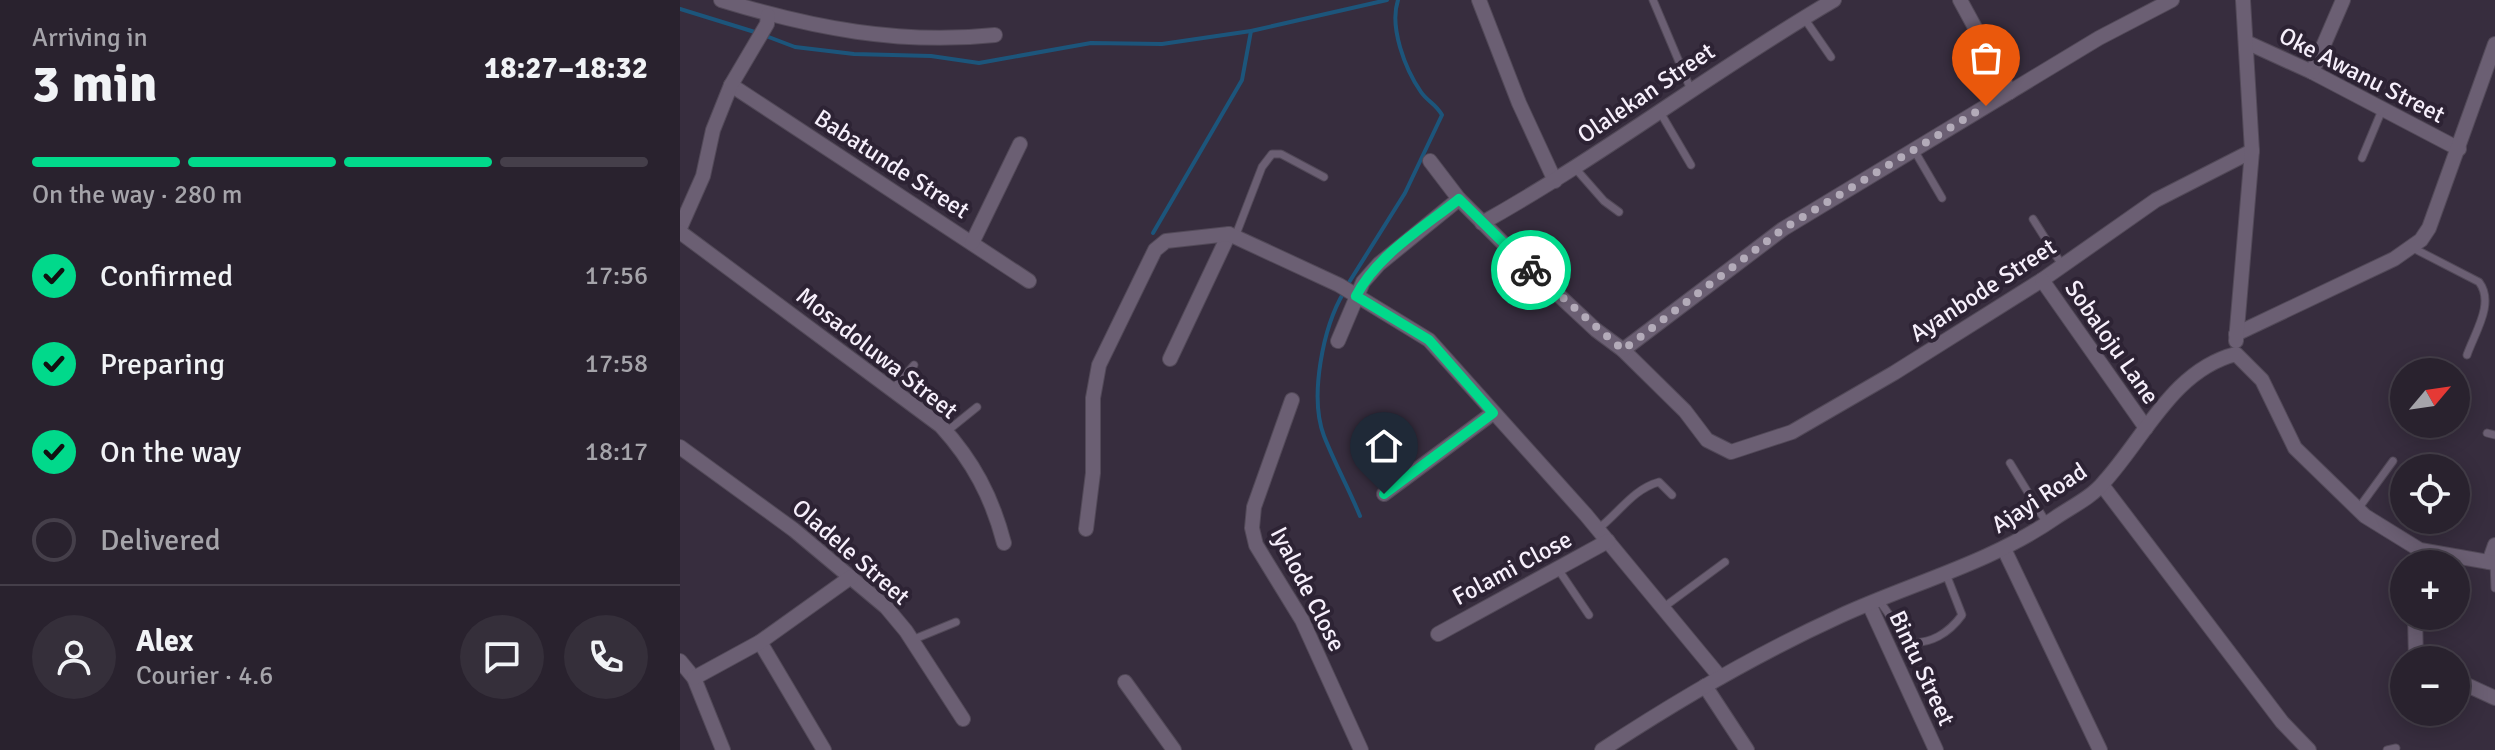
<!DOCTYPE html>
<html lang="en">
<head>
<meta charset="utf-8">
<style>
  :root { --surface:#29222e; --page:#352f3a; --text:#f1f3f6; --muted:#a5a4aa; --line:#453f4a; --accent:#01d98b }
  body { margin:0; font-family:Signika,sans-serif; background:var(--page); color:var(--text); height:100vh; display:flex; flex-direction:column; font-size:30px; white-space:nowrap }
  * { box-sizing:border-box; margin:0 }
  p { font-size:26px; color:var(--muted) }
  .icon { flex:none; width:44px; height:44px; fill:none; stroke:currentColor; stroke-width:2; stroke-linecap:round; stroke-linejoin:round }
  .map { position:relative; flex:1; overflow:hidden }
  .sheet { display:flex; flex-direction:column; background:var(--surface); width:680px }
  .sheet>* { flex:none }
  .needle { width:52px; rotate:61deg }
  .fabs { position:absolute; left:1710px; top:358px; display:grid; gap:16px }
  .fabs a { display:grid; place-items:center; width:80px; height:80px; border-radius:50%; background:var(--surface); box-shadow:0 4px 20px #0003,0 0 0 2px var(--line); font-size:40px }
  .pin { position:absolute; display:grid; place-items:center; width:68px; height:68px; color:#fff; margin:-82px -34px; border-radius:50% 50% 50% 0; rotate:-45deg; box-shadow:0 0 8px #0007 }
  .pin .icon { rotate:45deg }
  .courier { position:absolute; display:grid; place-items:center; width:80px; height:80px; margin:-40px; border:6px solid #01d98b; border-radius:50%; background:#fff; color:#222; box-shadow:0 2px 10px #0007 }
  .summary em { font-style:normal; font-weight:800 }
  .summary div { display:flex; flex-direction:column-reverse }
  .summary { display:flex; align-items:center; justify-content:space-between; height:136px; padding:0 32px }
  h1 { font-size:52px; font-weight:800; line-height:60px }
  .bar { display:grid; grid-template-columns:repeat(4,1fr); gap:12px 8px; align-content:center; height:96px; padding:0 32px }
  .bar i { height:10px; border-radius:6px; background:var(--line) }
  .bar .active { background:var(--accent) }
  .bar p { grid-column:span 4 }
  .line { display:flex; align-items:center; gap:20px; padding:0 32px; border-top:2px solid var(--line) }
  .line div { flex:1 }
  .round { display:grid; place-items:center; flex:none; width:84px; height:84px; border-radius:42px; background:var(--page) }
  ol { padding:0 32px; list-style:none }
  li { display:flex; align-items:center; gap:24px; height:88px }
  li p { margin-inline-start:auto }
  li .icon { padding:8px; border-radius:50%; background:var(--accent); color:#111; stroke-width:4 }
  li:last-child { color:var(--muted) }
  li i { width:44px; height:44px; border:4px solid var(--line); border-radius:50% }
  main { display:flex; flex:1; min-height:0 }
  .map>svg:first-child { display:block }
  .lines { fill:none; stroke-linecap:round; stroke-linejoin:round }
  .stream { stroke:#1c557b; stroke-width:4 }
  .lane-casing { stroke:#524958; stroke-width:9 }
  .street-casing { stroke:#524958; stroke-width:16 }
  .lane { stroke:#6b5f73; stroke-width:7 }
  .street { stroke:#6b5f73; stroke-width:14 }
  .done { stroke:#b3abb9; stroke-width:8; stroke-dasharray:0 14.4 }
  .route { stroke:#01d98b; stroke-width:10 }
  .labels { text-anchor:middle; stroke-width:8; stroke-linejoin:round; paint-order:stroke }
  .street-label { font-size:24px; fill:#f6effb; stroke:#2d2334 }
</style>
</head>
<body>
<main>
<section class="sheet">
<div class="summary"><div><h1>3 min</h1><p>Arriving in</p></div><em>18:27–18:32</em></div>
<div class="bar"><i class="active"></i><i class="active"></i><i class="active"></i><i></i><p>On the way · 280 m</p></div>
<ol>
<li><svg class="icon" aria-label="check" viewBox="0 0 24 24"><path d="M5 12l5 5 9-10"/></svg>Confirmed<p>17:56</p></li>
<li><svg class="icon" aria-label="check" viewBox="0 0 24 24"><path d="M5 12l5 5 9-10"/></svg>Preparing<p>17:58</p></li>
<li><svg class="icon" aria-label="check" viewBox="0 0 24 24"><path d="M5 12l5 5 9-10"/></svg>On the way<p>18:17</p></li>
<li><i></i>Delivered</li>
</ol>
<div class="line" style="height:144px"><a class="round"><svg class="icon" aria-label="person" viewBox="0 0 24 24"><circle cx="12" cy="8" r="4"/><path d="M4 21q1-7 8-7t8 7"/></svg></a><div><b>Alex</b><p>Courier · 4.6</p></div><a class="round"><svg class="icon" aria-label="chat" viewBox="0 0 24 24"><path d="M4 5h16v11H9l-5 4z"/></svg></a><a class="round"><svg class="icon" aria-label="phone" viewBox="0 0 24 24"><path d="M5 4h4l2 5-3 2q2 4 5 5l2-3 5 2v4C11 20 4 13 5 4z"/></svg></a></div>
</section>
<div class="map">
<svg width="1815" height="750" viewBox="0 0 1815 750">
  <rect width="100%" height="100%" fill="#372d3e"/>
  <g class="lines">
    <!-- stream -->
    <g class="stream">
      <path d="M0,9L78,33"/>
      <path d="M86,36L115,47L174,54L251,56L299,63L411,43L482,44L571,31L707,0"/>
      <path d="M473,233L562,80L571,31"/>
      <path d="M668,284L725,193L762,115C756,104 747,101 741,92C725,69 709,27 718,0"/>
      <path d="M664,292C643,327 629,397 644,436C655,464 669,489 680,516"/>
    </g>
    <defs>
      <g id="lane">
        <path d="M973,0L1011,90"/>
        <path d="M1124,18L1151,57"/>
        <path d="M980,112L1011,165"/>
        <path d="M1234,150L1262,198"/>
        <path d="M1682,158L1702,110"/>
        <path d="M895,168L924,201L939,212"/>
        <path d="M1353,219L1382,265"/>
        <path d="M555,237L582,167L592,154H601L644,177"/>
        <path d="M1731,247L1799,282C1815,303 1795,332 1787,355"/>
        <path d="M213,389L234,365"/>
        <path d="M266,432L297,407"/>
        <path d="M1807,433L1815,435"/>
        <path d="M1330,463L1366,522"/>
        <path d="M1678,509L1713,461"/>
        <path d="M918,529C938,514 953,489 979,482L992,495"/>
        <path d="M1814,563L1815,588"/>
        <path d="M878,569L909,615"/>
        <path d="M1199,600L1228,642C1250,645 1269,633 1282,615L1266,574"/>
        <path d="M984,607L1045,562"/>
        <path d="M232,640L276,622"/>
        <path d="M1707,750L1716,748"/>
      </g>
      <g id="street">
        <path d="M41,0C132,28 220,45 315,35"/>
        <path d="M799,0L839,103L875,181"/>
        <path d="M1280,0L1330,92"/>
        <path d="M1566,42L1632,72L1779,149"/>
        <path d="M1632,72L1663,0"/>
        <path d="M51,85L349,281"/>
        <path d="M750,161L779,199L826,246L916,330L943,350L1005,411L1027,440L1051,452L1112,432L1214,373L1362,280L1476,200L1572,151"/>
        <path d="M802,223C924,155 1034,70 1154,0"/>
        <path d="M0,228L23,176L33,130L51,85L87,24L88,15"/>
        <path d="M0,232L261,426C293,461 312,497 324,543"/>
        <path d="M292,243L340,144"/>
        <path d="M1362,280L1466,428"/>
        <path d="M1556,334L1714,259L1741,240L1749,228L1815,44"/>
        <path d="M658,341L683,282L699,264L779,199"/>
        <path d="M1556,341L1572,151L1563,0"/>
        <path d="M943,350L1103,229L1419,38L1492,0"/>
        <path d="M490,359L549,234"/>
        <path d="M612,400L574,507L572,528L576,545L622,620L681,750"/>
        <path d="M0,447L114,530L206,607L226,631L283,719"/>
        <path d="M1422,485L1602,722L1629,750"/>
        <path d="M704,494L813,413"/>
        <path d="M406,529L413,473V398L419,365L475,250L486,241L549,234L659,285L749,340L906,515L1040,677"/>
        <path d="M1324,549L1420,750"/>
        <path d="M1809,562L1815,545"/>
        <path d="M1189,604L1256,750"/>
        <path d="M1735,616L1736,660"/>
        <path d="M758,634L928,541"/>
        <path d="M80,642L144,750"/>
        <path d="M0,661L14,678L43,750"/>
        <path d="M14,678L80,642L171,577"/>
        <path d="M1776,680L1815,698"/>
        <path d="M445,682L494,750"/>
        <path d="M1025,686L1067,750"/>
        <path d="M922,750C998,700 1077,654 1160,616C1232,583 1310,563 1375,518C1391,507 1412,497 1424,482C1465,437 1493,370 1556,354L1582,380L1615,448L1685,516L1740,550L1815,563"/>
      </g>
    </defs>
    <!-- lane casing -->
    <use href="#lane" class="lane-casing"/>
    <!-- street casing -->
    <use href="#street" class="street-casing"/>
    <!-- lane -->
    <use href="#lane" class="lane"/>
    <!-- street -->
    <use href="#street" class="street"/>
  </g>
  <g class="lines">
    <!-- done -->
    <path class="done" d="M851,270L943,350L1103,229L1306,106"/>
    <!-- route -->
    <path class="route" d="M704,494L813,413L749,340L676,296C697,255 744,227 779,199L851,270"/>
  </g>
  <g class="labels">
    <!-- street labels -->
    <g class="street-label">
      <text transform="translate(1682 75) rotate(27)" y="8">Oke Awanu Street</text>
      <text transform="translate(966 93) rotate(-34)" y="8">Olalekan Street</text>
      <text transform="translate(212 164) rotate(33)" y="8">Babatunde Street</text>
      <text transform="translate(1303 290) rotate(-33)" y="8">Ayanbode Street</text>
      <text transform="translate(1432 342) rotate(55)" y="8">Sobaloju Lane</text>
      <text transform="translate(197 353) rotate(38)" y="8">Mosadoluwa Street</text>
      <text transform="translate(1359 498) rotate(-33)" y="8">Ajayi Road</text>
      <text transform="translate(171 552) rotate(41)" y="8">Oladele Street</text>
      <text transform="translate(832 568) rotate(-28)" y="8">Folami Close</text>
      <text transform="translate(628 589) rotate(63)" y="8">Iyalode Close</text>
      <text transform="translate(1242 668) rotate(65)" y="8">Bintu Street</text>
    </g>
  </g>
</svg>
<div class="fabs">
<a><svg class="needle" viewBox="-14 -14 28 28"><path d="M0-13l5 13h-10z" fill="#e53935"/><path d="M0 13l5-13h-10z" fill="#a5a4aa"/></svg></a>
<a><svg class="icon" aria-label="locate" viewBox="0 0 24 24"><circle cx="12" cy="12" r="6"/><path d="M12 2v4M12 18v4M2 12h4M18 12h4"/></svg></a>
<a>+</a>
<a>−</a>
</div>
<div class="pin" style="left:1306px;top:106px;background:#ea580c"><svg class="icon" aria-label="bag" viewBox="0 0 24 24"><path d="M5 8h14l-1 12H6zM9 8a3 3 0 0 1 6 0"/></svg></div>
<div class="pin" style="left:704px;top:494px;background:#1f2937"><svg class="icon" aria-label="home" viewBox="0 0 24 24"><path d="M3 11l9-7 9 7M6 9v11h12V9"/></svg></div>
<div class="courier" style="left:851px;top:270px"><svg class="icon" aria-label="bike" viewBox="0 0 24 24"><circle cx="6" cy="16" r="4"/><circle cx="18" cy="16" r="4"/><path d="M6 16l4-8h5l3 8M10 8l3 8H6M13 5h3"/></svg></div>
</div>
</main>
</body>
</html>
